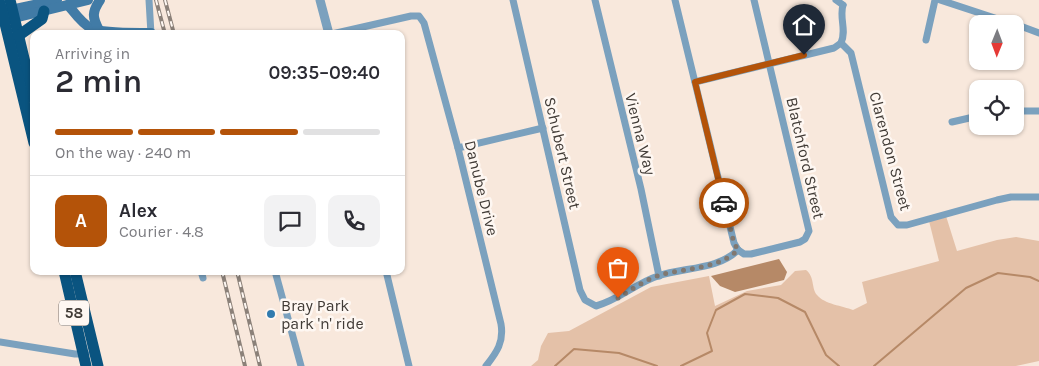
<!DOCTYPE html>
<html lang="en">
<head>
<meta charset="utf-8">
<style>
  :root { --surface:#fff; --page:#f2f2f3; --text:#2b2b33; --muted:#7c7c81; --line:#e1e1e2; --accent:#b45309 }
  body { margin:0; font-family:Karla,sans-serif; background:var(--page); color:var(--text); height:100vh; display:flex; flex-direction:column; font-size:19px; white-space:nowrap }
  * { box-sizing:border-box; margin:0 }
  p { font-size:16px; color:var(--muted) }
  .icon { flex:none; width:28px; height:28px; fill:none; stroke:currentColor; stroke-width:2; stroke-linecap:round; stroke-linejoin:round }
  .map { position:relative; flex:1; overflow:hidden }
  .panel { position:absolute; left:30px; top:30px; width:375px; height:245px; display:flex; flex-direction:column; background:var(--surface); border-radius:10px; box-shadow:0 1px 4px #0004 }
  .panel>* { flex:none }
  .needle { width:32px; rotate:181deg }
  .tools { position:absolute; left:969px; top:15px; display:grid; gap:10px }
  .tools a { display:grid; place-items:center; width:55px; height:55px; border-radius:10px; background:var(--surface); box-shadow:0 1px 4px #0004; font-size:25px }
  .pin { position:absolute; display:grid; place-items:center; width:42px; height:42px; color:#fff; margin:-51px -21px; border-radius:50% 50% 50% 0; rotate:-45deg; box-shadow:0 0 5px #0007 }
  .pin .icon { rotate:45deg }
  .courier { position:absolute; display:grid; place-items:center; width:50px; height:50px; margin:-25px; border:4px solid #b45309; border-radius:50%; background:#fff; color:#222; box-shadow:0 1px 6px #0007 }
  .headline em { font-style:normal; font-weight:600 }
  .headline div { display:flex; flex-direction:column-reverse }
  .headline { display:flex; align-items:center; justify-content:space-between; height:85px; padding:0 25px }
  h1 { font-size:32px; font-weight:600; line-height:38px }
  .bar { display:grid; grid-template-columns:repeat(4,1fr); gap:8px 5px; align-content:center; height:60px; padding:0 25px }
  .bar i { height:6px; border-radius:4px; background:var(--line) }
  .bar .on { background:var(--accent) }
  .bar p { grid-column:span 4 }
  .line { display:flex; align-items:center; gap:12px; padding:0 25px; border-top:1px solid var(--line) }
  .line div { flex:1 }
  .round { display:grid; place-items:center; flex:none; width:52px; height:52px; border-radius:10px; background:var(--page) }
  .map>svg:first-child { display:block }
  .green { fill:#e4c1a8 }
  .water { fill:#b68967 }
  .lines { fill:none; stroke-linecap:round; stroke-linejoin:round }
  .stream { stroke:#b68967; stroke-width:2 }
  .minor { stroke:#7ba1be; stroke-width:7 }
  .tertiary { stroke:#7ba1be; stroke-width:9 }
  .secondary { stroke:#417ba6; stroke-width:10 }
  .trunk { stroke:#0a5480; stroke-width:11 }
  .rail-casing { stroke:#8b8179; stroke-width:4 }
  .rail { stroke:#fef7f2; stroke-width:2; stroke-dasharray:5.5; stroke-linecap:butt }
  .done { stroke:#817870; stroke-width:5; stroke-dasharray:0 9 }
  .route { stroke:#b45309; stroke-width:6 }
  .poi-dot { fill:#307baf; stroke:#fef7f2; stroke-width:2 }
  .labels { text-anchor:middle; stroke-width:5; stroke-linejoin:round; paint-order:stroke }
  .shield { fill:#fef7f2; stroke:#7a736e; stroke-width:1 }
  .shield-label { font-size:15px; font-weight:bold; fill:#413b36 }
  .street-label { font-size:16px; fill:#413b36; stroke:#fef7f2 }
  .poi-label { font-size:16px; fill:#413b36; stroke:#fef7f2; text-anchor:start }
</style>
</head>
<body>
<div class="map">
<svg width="1039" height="366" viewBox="0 0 1039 366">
  <rect width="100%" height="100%" fill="#f8e8dc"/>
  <!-- green -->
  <path class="green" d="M946,216L957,251L997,240L1016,237L1039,241V361L1016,366H531L538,360L541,346L548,333L569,331L651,287L709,276L715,306L747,291L781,285L795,271L806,270C815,277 811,288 817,295C824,304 843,306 853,310L867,303L862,282L939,261L929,221Z"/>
  <!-- water -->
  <path class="water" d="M779,259L787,272L784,280L735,292L720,286L711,276Z"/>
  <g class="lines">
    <!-- stream -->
    <g class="stream">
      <path d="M555,366L574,349L619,353L657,366"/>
      <path d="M681,366L712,351L707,333L716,310L745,294L778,298L805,312L826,355L839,366"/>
      <path d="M874,366L966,288L998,273L1030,277L1039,281"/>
    </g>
    <!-- minor -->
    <g class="minor">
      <path d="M149,0L151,34"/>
      <path d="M513,0L580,290L585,300L596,306C619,300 636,283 658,276C684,267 718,270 738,250"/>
      <path d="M595,0L641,189L659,276"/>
      <path d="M675,0L734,243L738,250"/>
      <path d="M836,0L843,5"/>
      <path d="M940,0L1013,24"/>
      <path d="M843,5C839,18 847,30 841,43L851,53L891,217L898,225H907L997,200L1011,197H1039"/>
      <path d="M1015,24L1039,33"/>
      <path d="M332,34L411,16H419L424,23L458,148L501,324C504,342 497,352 486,366"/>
      <path d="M926,40L935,0"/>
      <path d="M695,82L834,48L841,43"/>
      <path d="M1015,111H1039"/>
      <path d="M952,122L978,116"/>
      <path d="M458,148L543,128"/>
      <path d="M738,250L744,254H751L800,242L805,239L809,231L754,0"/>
      <path d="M201,271L203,278"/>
      <path d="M275,271L301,366"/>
      <path d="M386,271L409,366"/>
      <path d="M0,342L75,354H86"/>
    </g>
    <!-- tertiary -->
    <path class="tertiary" d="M320,0L329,34"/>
    <!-- secondary -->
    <g class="secondary">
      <path d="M68,5C74,12 82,24 91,28C102,34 137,33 151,33"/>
      <path d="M6,11L57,0"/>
      <path d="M6,20L88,0"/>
      <path d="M99,30C92,17 92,12 100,0"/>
    </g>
    <!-- trunk -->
    <g class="trunk">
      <path d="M10,0L34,100"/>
      <path d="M0,3L34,143"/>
      <path d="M18,36L42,19L44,11"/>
      <path d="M64,271L86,366"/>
      <path d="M75,271L98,366"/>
    </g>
    <defs>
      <g id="rail">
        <path d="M156,0L165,34"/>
        <path d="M165,0L174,34"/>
        <path d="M222,271L245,366"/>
        <path d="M237,271L260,366"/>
      </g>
    </defs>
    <!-- rail casing -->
    <use href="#rail" class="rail-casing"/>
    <!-- rail -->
    <use href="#rail" class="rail"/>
  </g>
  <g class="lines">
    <!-- done -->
    <path class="done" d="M618,298C631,290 645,280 660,275C685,268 718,269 738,250L734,243L724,203"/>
    <!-- route -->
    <path class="route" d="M724,203L695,82L804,55"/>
  </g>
  <!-- markers -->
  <circle class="poi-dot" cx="271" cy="314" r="5"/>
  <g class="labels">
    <!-- shield labels -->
    <rect class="shield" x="59" y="300.5" width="30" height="25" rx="4"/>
    <g class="shield-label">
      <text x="74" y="318">58</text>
    </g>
    <!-- street labels -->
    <g class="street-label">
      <text transform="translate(641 134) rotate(76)" y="6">Vienna Way</text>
      <text transform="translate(891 151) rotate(75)" y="6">Clarendon Street</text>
      <text transform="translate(563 153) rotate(77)" y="6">Schubert Street</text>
      <text transform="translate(806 158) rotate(77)" y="6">Blatchford Street</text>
      <text transform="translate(482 188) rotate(76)" y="6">Danube Drive</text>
    </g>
    <!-- poi labels -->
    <g class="poi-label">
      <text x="281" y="311">Bray Park<tspan x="281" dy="18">park 'n' ride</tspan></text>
    </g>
  </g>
</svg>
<div class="tools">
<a><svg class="needle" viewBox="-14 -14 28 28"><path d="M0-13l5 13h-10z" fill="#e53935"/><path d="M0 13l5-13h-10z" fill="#7c7c81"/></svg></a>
<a><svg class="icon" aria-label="locate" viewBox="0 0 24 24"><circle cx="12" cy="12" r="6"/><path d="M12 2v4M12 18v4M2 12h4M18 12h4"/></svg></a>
</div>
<div class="pin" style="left:618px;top:298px;background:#ea580c"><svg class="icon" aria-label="bag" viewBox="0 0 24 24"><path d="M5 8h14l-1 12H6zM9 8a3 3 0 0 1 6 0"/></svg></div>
<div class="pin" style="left:804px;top:55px;background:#1f2937"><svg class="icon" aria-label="home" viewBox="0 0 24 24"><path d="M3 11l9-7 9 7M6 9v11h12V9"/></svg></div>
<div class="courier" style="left:724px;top:203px"><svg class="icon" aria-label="car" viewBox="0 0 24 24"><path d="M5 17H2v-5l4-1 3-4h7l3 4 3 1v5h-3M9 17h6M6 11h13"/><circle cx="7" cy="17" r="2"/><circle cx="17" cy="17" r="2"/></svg></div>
<section class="panel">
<div class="headline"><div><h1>2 min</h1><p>Arriving in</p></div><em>09:35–09:40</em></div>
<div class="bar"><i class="on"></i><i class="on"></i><i class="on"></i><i></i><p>On the way · 240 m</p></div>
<div class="line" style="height:90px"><b class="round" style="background:var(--accent);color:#fff">A</b><div><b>Alex</b><p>Courier · 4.8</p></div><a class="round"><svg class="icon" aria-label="chat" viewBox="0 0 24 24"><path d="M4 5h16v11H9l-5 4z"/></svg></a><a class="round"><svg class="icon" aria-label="phone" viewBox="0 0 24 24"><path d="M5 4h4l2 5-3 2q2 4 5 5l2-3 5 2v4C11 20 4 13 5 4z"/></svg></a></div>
</section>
</div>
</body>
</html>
